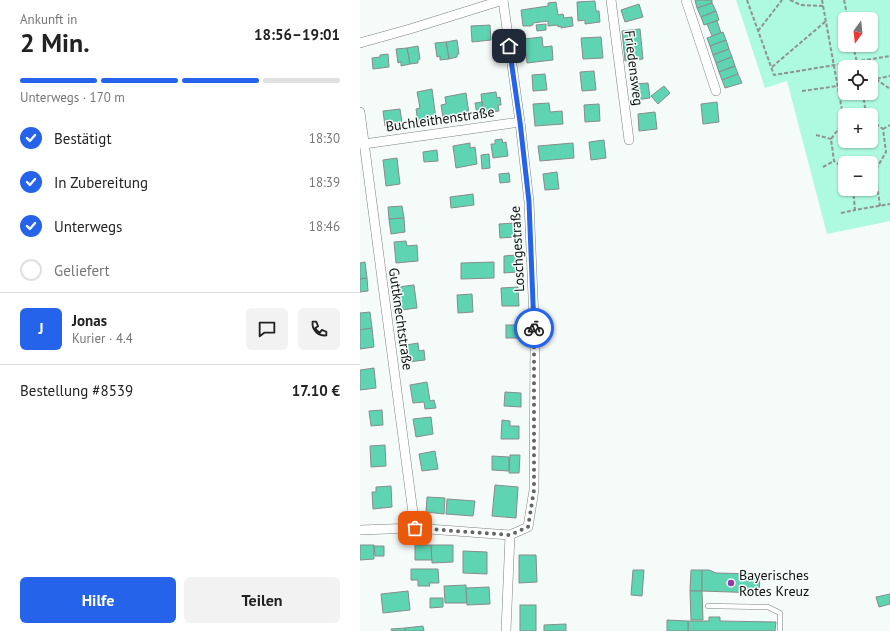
<!DOCTYPE html>
<html lang="de">
<head>
<meta charset="utf-8">
<style>
  :root { --surface:#fff; --page:#f2f2f2; --text:#222; --muted:#767676; --line:#e0e0e0; --accent:#2563eb }
  body { margin:0; font-family:"PT Sans",sans-serif; background:var(--page); color:var(--text); height:100vh; display:flex; flex-direction:column; font-size:15px; white-space:nowrap }
  * { box-sizing:border-box; margin:0 }
  p { font-size:13px; color:var(--muted) }
  .icon { flex:none; width:22px; height:22px; fill:none; stroke:currentColor; stroke-width:2; stroke-linecap:round; stroke-linejoin:round }
  .map { position:relative; flex:1; overflow:hidden }
  .details { display:flex; flex-direction:column; background:var(--surface); width:360px }
  .details>* { flex:none }
  .needle { width:26px; rotate:195deg }
  .buttons { position:absolute; left:478px; top:12px; display:grid; gap:8px }
  .buttons a { display:grid; place-items:center; width:40px; height:40px; border-radius:6px; background:var(--surface); box-shadow:0 1px 3px #0004; font-size:20px }
  .pin { position:absolute; display:grid; place-items:center; width:34px; height:34px; color:#fff; margin:-17px; border-radius:8px; box-shadow:0 2px 6px #0006 }
  .courier { position:absolute; display:grid; place-items:center; width:40px; height:40px; margin:-20px; border:3px solid #2563eb; border-radius:50%; background:#fff; color:#222; box-shadow:0 1px 5px #0007 }
  .overview em { font-style:normal; font-weight:800 }
  .overview div { display:flex; flex-direction:column-reverse }
  .overview { display:flex; align-items:center; justify-content:space-between; height:68px; padding:0 20px }
  h1 { font-size:26px; font-weight:800; line-height:30px }
  .bar { display:grid; grid-template-columns:repeat(4,1fr); gap:6px 4px; align-content:center; height:48px; padding:0 20px }
  .bar i { height:5px; border-radius:3px; background:var(--line) }
  .bar .active { background:var(--accent) }
  .bar p { grid-column:span 4 }
  .line { display:flex; align-items:center; gap:10px; padding:0 20px; border-top:1px solid var(--line) }
  .line div { flex:1 }
  .round { display:grid; place-items:center; flex:none; width:42px; height:42px; border-radius:6px; background:var(--page) }
  ol { padding:0 20px; list-style:none }
  li { display:flex; align-items:center; gap:12px; height:44px }
  li p { margin-inline-start:auto }
  li .icon { padding:4px; border-radius:50%; background:var(--accent); color:#fff; stroke-width:4 }
  li:last-child { color:var(--muted) }
  li i { width:22px; height:22px; border:2px solid var(--line); border-radius:50% }
  .action { display:flex; gap:8px; margin-top:auto; padding:8px 20px }
  .action a { flex:1; height:46px; border-radius:6px; background:var(--accent); color:#fff; font-size:16px; font-weight:800; line-height:46px; text-align:center }
  .action a+a { background:var(--page); color:var(--text) }
  main { display:flex; flex:1; min-height:0 }
  .map>svg:first-child { display:block }
  .green { fill:#adfae0; fill-rule:evenodd }
  .building { fill:#5ed4b2; stroke:#878c8a }
  .lines { fill:none; stroke-linecap:round; stroke-linejoin:round }
  .service-casing { stroke:#7d8280; stroke-width:5.5 }
  .minor-casing { stroke:#7d8280; stroke-width:10 }
  .path { stroke:#8e9391; stroke-width:2; stroke-dasharray:4 2; stroke-linecap:butt }
  .service { stroke:#fff; stroke-width:4.5 }
  .minor { stroke:#fff; stroke-width:9 }
  .done { stroke:#616564; stroke-width:4; stroke-dasharray:0 7.2 }
  .route { stroke:#2563eb; stroke-width:5 }
  .poi-dot { fill:#9439a4; stroke:#f5fbf9; stroke-width:1.5 }
  .labels { text-anchor:middle; stroke-width:3; stroke-linejoin:round; paint-order:stroke }
  .street-label { font-size:14px; fill:#121413; stroke:#f5fbf9 }
  .poi-label { font-size:14px; fill:#121413; stroke:#f5fbf9; text-anchor:start }
</style>
</head>
<body>
<main>
<section class="details">
<div class="overview"><div><h1>2 Min.</h1><p>Ankunft in</p></div><em>18:56–19:01</em></div>
<div class="bar"><i class="active"></i><i class="active"></i><i class="active"></i><i></i><p>Unterwegs · 170 m</p></div>
<ol>
<li><svg class="icon" aria-label="check" viewBox="0 0 24 24"><path d="M5 12l5 5 9-10"/></svg>Bestätigt<p>18:30</p></li>
<li><svg class="icon" aria-label="check" viewBox="0 0 24 24"><path d="M5 12l5 5 9-10"/></svg>In Zubereitung<p>18:39</p></li>
<li><svg class="icon" aria-label="check" viewBox="0 0 24 24"><path d="M5 12l5 5 9-10"/></svg>Unterwegs<p>18:46</p></li>
<li><i></i>Geliefert</li>
</ol>
<div class="line" style="height:72px"><b class="round" style="background:var(--accent);color:#fff">J</b><div><b>Jonas</b><p>Kurier · 4.4</p></div><a class="round"><svg class="icon" aria-label="chat" viewBox="0 0 24 24"><path d="M4 5h16v11H9l-5 4z"/></svg></a><a class="round"><svg class="icon" aria-label="phone" viewBox="0 0 24 24"><path d="M5 4h4l2 5-3 2q2 4 5 5l2-3 5 2v4C11 20 4 13 5 4z"/></svg></a></div>
<div class="line" style="height:52px"><div>Bestellung #8539</div><b>17.10 €</b></div>
<div class="action"><a>Hilfe</a><a>Teilen</a></div>
</section>
<div class="map">
<svg width="530" height="631" viewBox="0 0 530 631">
  <rect width="100%" height="100%" fill="#f5fbf9"/>
  <!-- green -->
  <path class="green" d="M376,0H530V221L467,234L427,81L405,88ZM485,19H511V45H485ZM485,67H511V93H485ZM485,115H511V141H485ZM485,163H511V189H485Z"/>
  <!-- building -->
  <g class="building">
    <path d="M335,0H352V3L337,8Z"/>
    <path d="M235,1L236,11H239L240,22L225,24V20L218,21L217,2Z"/>
    <path d="M196,2L198,15L203,14L204,18L212,17L213,26L201,28V26L198,27V25L188,26V21L173,23V25H171V26H163L161,10L188,6V3Z"/>
    <path d="M352,3L356,11L341,17L337,8Z"/>
    <path d="M279,4L283,17L265,22L261,10Z"/>
    <path d="M356,11L359,20L344,25L341,17Z"/>
    <path d="M357,21L361,33L352,36L347,24Z"/>
    <path d="M186,24V30L177,31L176,25Z"/>
    <path d="M130,25L131,40L112,42L111,26Z"/>
    <path d="M280,29L283,59L265,61L262,31Z"/>
    <path d="M363,32L366,40L350,46L347,38Z"/>
    <path d="M182,37L183,47L192,46L193,60L167,63L164,39Z"/>
    <path d="M241,37L243,58L223,59L221,38Z"/>
    <path d="M97,40L99,54H97V57L89,59L86,42Z"/>
    <path d="M366,40L369,49L353,55L350,46Z"/>
    <path d="M86,42L89,59L80,60V56L77,57L75,43Z"/>
    <path d="M58,46L60,59L58,60V63L50,64L47,48Z"/>
    <path d="M47,48L50,64L41,66V62L38,63L36,49Z"/>
    <path d="M369,49L372,57L356,63L353,55Z"/>
    <path d="M28,54L29,67L13,69L12,58L20,57V55Z"/>
    <path d="M372,57L375,66L359,72L356,63Z"/>
    <path d="M375,66L378,74L362,80L359,72Z"/>
    <path d="M234,71L236,90L222,91L220,72Z"/>
    <path d="M185,74L187,90L173,91L172,75Z"/>
    <path d="M378,74L382,83L365,88L362,80Z"/>
    <path d="M288,83L290,98L276,100L274,84Z"/>
    <path d="M304,86L310,93L298,104L291,96Z"/>
    <path d="M72,89L76,119L58,122L56,109L60,108L57,92Z"/>
    <path d="M136,92L137,98L140,97L141,105H138L139,111L123,113L121,94Z"/>
    <path d="M106,93L109,114L83,118L81,105L86,104L85,97Z"/>
    <path d="M122,102L123,113L117,114L115,103Z"/>
    <path d="M357,102L359,122L343,124L341,104Z"/>
    <path d="M189,103L190,112L202,111L203,124L175,126L173,104Z"/>
    <path d="M239,104L240,121L225,122L224,105Z"/>
    <path d="M40,109L42,123L25,126L23,111Z"/>
    <path d="M295,112L297,129L279,131L278,114Z"/>
    <path d="M142,139L143,143L146,142L148,156L133,158L131,144H135V140Z"/>
    <path d="M244,140L246,158L231,160L229,142Z"/>
    <path d="M110,143V148L115,147L117,164L96,168L93,146Z"/>
    <path d="M213,143L214,158L180,161L178,146Z"/>
    <path d="M77,150L78,161L64,162L63,152Z"/>
    <path d="M129,154L130,168L122,169L121,155Z"/>
    <path d="M37,158L40,184L26,186L23,160Z"/>
    <path d="M197,172L199,189L185,190L183,174Z"/>
    <path d="M149,173L150,182L140,183L139,174Z"/>
    <path d="M113,194L114,205L91,208L90,197Z"/>
    <path d="M42,206L44,218L29,219L28,207Z"/>
    <path d="M44,218L45,232L31,234L29,219Z"/>
    <path d="M155,223L156,237L140,238L139,224Z"/>
    <path d="M46,241L47,246L57,245L58,261L36,263L34,242Z"/>
    <path d="M156,255L157,272L144,273V256Z"/>
    <path d="M5,262L7,278L0,279V263Z"/>
    <path d="M134,262V278L101,279V263Z"/>
    <path d="M7,278L8,291L0,292V279Z"/>
    <path d="M54,285L57,308L41,310L38,287Z"/>
    <path d="M158,287L159,306H142L141,288Z"/>
    <path d="M112,294L113,312L98,313L97,295Z"/>
    <path d="M10,312L12,328L0,330V313Z"/>
    <rect x="146" y="325" width="14" height="13"/>
    <path d="M12,328L14,347L0,349V330Z"/>
    <path d="M58,343L59,351L64,350L65,360L48,362L46,345Z"/>
    <path d="M14,368L16,388L0,390V370Z"/>
    <path d="M67,382L70,401L74,400L76,408L65,409L64,402L53,403L50,385Z"/>
    <path d="M145,392L161,393V407L144,406Z"/>
    <path d="M22,410L23,425L11,426L9,411Z"/>
    <path d="M71,417L73,434L56,437L53,419Z"/>
    <path d="M142,420L150,421V426H159V439H141Z"/>
    <path d="M25,445L26,466L11,467L10,446Z"/>
    <path d="M75,451L78,469L62,471L59,454Z"/>
    <path d="M150,455H160L159,473H149Z"/>
    <path d="M132,456L149,457V471L132,470Z"/>
    <path d="M135,485L158,487L156,518L132,516Z"/>
    <path d="M31,486L32,507L13,509L12,492H16V487Z"/>
    <path d="M67,497L85,498L84,514L66,512Z"/>
    <path d="M87,499L115,501L113,516L86,514Z"/>
    <path d="M0,545H14V559L0,560Z"/>
    <path d="M55,545H71L72,560H55Z"/>
    <path d="M71,545H93V562L72,563Z"/>
    <path d="M14,546H24V556H15Z"/>
    <path d="M103,551L127,552V574L103,573Z"/>
    <path d="M159,555H176L177,582L159,583Z"/>
    <path d="M51,569H78L79,583H69L70,586H58V580H51Z"/>
    <path d="M273,570H284L282,596L271,595Z"/>
    <path d="M331,570H342V591H330Z"/>
    <path d="M342,570H349L356,573L400,574L399,593L342,591Z"/>
    <path d="M106,585L107,603H85L84,586Z"/>
    <path d="M129,587L130,604L107,605L106,588Z"/>
    <path d="M48,591L50,610L23,613L21,594Z"/>
    <path d="M330,591H342L343,620H331Z"/>
    <path d="M530,594V604L519,607L516,597Z"/>
    <path d="M70,598H83V607L70,608Z"/>
    <rect x="160" y="605" width="16" height="26"/>
    <path d="M349,617H360V621L416,622L415,631H328V621H349Z"/>
    <path d="M307,620L328,621V631H307Z"/>
    <path d="M206,624V631H184V625Z"/>
    <path d="M63,626L64,631H45V628Z"/>
    <path d="M45,628V631H32L31,629Z"/>
  </g>
  <g class="lines">
    <defs>
      <path id="service" d="M348,606L408,607L420,613V631"/>
      <g id="minor">
        <path d="M251,0L269,140"/>
        <path d="M326,0L356,91"/>
        <path d="M0,43L50,29L143,0"/>
        <path d="M0,112L55,528"/>
        <path d="M4,144L160,122"/>
        <path d="M0,530L55,528L150,535L168,527L174,490L175,344L169,202L160,122L143,0"/>
        <path d="M146,631L150,535"/>
      </g>
    </defs>
    <!-- service casing -->
    <use href="#service" class="service-casing"/>
    <!-- minor casing -->
    <use href="#minor" class="minor-casing"/>
    <!-- path -->
    <g class="path">
      <path d="M387,0L414,75L530,56"/>
      <path d="M430,0L441,5L463,6"/>
      <path d="M462,0L484,121"/>
      <path d="M484,0L488,19"/>
      <path d="M398,31L422,0"/>
      <path d="M493,45L498,67"/>
      <path d="M412,67L466,21"/>
      <path d="M516,79L530,89"/>
      <path d="M511,80L530,76"/>
      <path d="M442,91L485,85"/>
      <path d="M503,93L506,115"/>
      <path d="M511,120L523,129L526,152L515,171"/>
      <path d="M484,121L471,139L474,161L485,169"/>
      <path d="M523,129L530,125"/>
      <path d="M456,135L471,139"/>
      <path d="M463,167L474,161"/>
      <path d="M511,171H515L520,206"/>
      <path d="M493,189L495,210L530,204"/>
      <path d="M481,213L495,210"/>
    </g>
    <!-- service -->
    <use href="#service" class="service"/>
    <!-- minor -->
    <use href="#minor" class="minor"/>
  </g>
  <g class="lines">
    <!-- done -->
    <path class="done" d="M55,528L150,535L168,527L174,490V328"/>
    <!-- route -->
    <path class="route" d="M149,46L160,122L169,202L174,328"/>
  </g>
  <!-- markers -->
  <circle class="poi-dot" cx="371" cy="583" r="4"/>
  <g class="labels">
    <!-- street labels -->
    <g class="street-label">
      <text transform="translate(274 68) rotate(83)" y="5">Friedensweg</text>
      <text transform="translate(80 119) rotate(-8)" y="5">Buchleithenstraße</text>
      <text transform="translate(157 249) rotate(-93)" y="5">Loschgestraße</text>
      <text transform="translate(41 319) rotate(82)" y="5">Guttknechtstraße</text>
    </g>
    <!-- poi labels -->
    <g class="poi-label">
      <text x="379" y="580">Bayerisches<tspan x="379" dy="16">Rotes Kreuz</tspan></text>
    </g>
  </g>
</svg>
<div class="buttons">
<a><svg class="needle" viewBox="-14 -14 28 28"><path d="M0-13l5 13h-10z" fill="#e53935"/><path d="M0 13l5-13h-10z" fill="#767676"/></svg></a>
<a><svg class="icon" aria-label="locate" viewBox="0 0 24 24"><circle cx="12" cy="12" r="6"/><path d="M12 2v4M12 18v4M2 12h4M18 12h4"/></svg></a>
<a>+</a>
<a>−</a>
</div>
<div class="pin" style="left:55px;top:528px;background:#ea580c"><svg class="icon" aria-label="bag" viewBox="0 0 24 24"><path d="M5 8h14l-1 12H6zM9 8a3 3 0 0 1 6 0"/></svg></div>
<div class="pin" style="left:149px;top:46px;background:#1f2937"><svg class="icon" aria-label="home" viewBox="0 0 24 24"><path d="M3 11l9-7 9 7M6 9v11h12V9"/></svg></div>
<div class="courier" style="left:174px;top:328px"><svg class="icon" aria-label="bike" viewBox="0 0 24 24"><circle cx="6" cy="16" r="4"/><circle cx="18" cy="16" r="4"/><path d="M6 16l4-8h5l3 8M10 8l3 8H6M13 5h3"/></svg></div>
</div>
</main>
</body>
</html>
